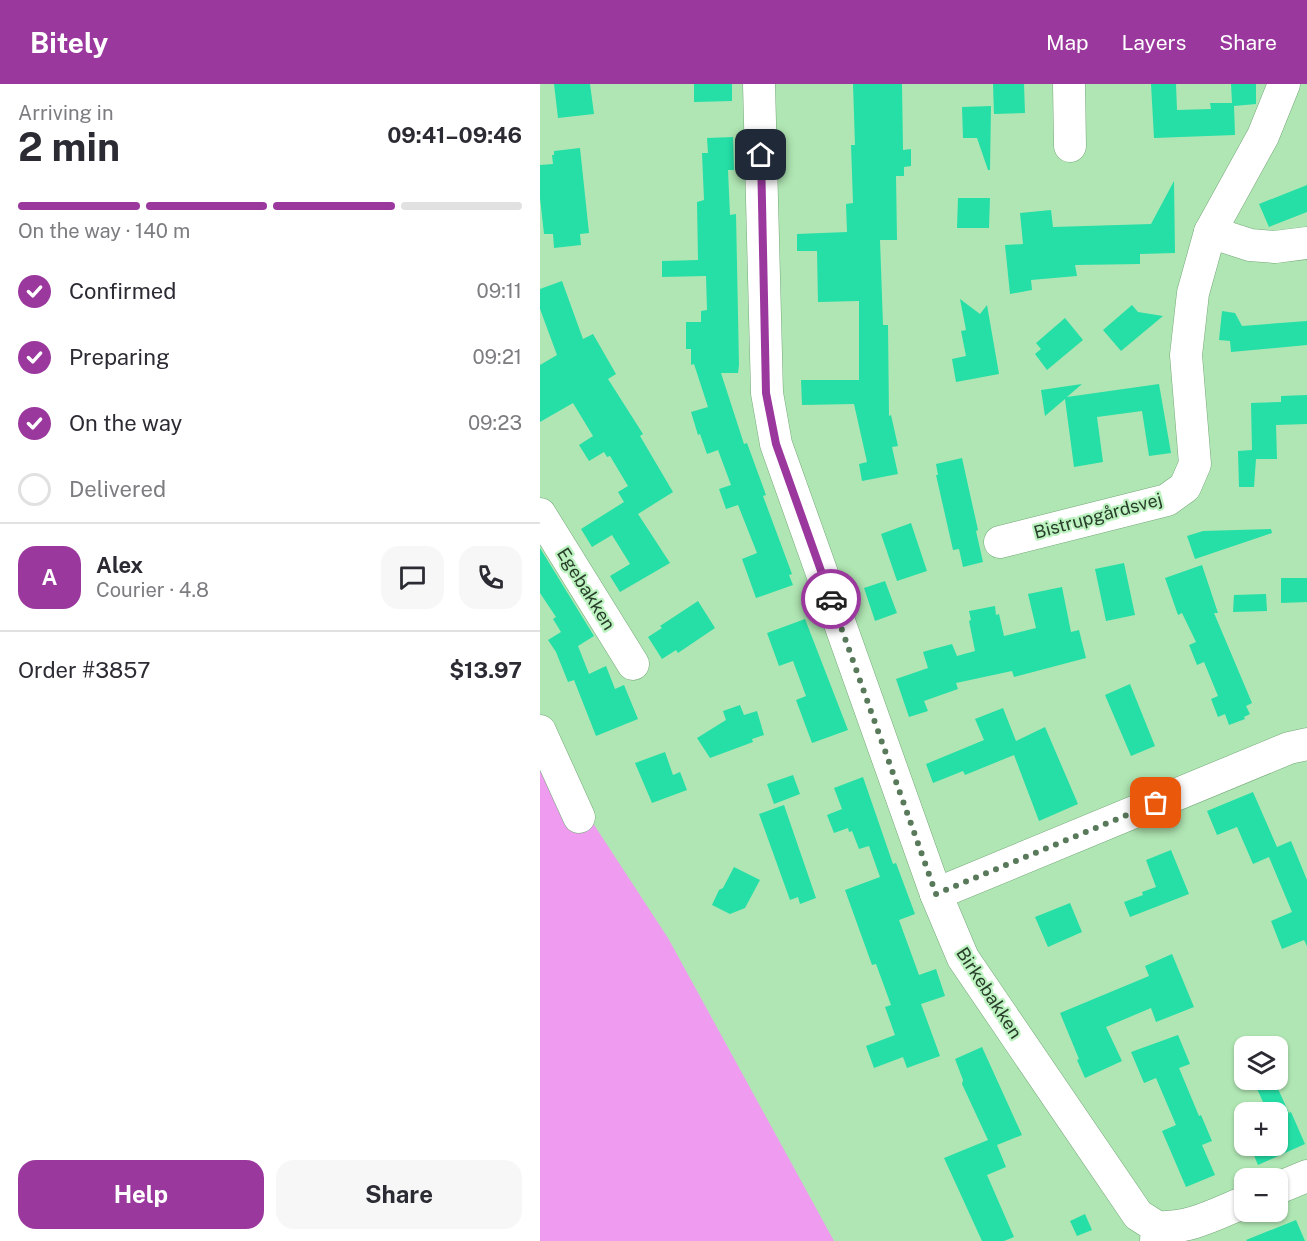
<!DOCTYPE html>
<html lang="en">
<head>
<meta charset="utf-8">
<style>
  :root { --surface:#fff; --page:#f7f7f7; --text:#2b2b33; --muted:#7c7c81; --line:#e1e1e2; --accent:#9b389e }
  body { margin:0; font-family:"Public Sans",sans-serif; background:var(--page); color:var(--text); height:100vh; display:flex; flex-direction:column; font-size:22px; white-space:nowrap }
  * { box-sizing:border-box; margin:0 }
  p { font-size:20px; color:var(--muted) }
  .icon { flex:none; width:33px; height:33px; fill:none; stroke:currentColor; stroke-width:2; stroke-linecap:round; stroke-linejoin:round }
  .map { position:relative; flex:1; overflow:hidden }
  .panel { display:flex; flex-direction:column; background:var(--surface); width:540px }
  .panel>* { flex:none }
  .tools { position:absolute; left:694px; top:952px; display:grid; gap:12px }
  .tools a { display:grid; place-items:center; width:54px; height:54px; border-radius:12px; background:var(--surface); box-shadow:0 2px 4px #0004; font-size:30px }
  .pin { position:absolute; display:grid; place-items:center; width:51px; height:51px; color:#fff; margin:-26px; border-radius:12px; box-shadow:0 3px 9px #0006 }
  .courier { position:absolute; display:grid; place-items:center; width:60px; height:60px; margin:-30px; border:4px solid #9b389e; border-radius:50%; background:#fff; color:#222; box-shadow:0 2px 8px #0007 }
  .head em { font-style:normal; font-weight:700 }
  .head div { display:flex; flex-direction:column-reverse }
  .head { display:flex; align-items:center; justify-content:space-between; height:102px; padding:0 18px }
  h1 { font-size:39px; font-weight:700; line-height:45px }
  .bar { display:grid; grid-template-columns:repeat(4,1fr); gap:9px 6px; align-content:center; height:72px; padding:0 18px }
  .bar i { height:8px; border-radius:4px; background:var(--line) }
  .bar .selected { background:var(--accent) }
  .bar p { grid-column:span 4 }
  .line { display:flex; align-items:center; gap:15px; padding:0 18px; border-top:2px solid var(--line) }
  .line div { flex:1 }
  .round { display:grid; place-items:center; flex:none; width:63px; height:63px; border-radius:18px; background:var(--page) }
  ol { padding:0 18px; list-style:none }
  li { display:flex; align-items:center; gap:18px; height:66px }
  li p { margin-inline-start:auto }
  li .icon { padding:6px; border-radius:50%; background:var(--accent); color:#fff; stroke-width:4 }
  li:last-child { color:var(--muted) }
  li i { width:33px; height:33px; border:3px solid var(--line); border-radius:50% }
  .cta { display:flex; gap:12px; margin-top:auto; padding:12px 18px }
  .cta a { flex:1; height:69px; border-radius:18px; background:var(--accent); color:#fff; font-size:24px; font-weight:700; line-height:69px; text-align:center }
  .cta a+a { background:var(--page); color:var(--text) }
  header { display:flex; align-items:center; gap:36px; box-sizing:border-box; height:84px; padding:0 30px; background:var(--accent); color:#fff }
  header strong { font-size:28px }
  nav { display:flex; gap:33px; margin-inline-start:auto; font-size:21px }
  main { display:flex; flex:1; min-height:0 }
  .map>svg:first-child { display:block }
  .green { fill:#ef9cf0 }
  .building { fill:#25dfa7 }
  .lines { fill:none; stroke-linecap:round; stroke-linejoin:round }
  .minor-casing { stroke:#74a878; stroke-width:33 }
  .minor { stroke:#fff; stroke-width:32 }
  .done { stroke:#58795a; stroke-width:6; stroke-dasharray:0 10.8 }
  .route { stroke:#9b389e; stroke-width:8 }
  .labels { text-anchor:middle; stroke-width:4.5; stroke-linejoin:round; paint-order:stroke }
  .street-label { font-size:18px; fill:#283e2a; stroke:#bdf3c0 }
</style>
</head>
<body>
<header>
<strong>Bitely</strong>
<nav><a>Map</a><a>Layers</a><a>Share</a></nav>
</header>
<main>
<section class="panel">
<div class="head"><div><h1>2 min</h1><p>Arriving in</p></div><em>09:41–09:46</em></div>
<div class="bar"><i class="selected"></i><i class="selected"></i><i class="selected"></i><i></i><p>On the way · 140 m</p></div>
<ol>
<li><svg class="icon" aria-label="check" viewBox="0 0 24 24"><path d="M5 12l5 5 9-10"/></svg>Confirmed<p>09:11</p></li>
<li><svg class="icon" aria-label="check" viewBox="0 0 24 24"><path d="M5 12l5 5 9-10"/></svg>Preparing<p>09:21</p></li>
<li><svg class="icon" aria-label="check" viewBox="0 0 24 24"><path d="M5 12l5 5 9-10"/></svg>On the way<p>09:23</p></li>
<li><i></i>Delivered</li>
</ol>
<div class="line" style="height:108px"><b class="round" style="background:var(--accent);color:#fff">A</b><div><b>Alex</b><p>Courier · 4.8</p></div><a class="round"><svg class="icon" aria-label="chat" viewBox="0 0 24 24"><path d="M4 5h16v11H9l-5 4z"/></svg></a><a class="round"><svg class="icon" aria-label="phone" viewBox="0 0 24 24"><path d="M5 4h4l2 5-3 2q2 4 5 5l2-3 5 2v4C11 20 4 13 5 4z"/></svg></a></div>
<div class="line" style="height:78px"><div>Order #3857</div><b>$13.97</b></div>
<div class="cta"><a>Help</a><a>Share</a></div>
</section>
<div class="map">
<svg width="767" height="1157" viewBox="0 0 767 1157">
  <rect width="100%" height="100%" fill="#b0e6b3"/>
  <!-- green -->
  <path class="green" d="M0,658L128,854L294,1157H0Z"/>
  <!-- building -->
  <g class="building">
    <path d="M14,0H50L54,30L18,34Z"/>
    <path d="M154,0H192V17L154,18Z"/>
    <path d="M313,0H362L363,66L371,65V82L364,83V92H356L357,156H340L343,241H348L349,332L351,331L358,362L352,363L358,390L322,397L319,380L327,378L314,320L262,321L261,296H319V217L278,218L277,167H257V150L307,148L306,120L313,119L311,61H315Z"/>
    <path d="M453,0H484L485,29L454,30Z"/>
    <path d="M611,0H636L637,26L671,25L670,19H692L691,0H716V20L694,22L695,51L614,54Z"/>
    <path d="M451,22L450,86H448L437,54H423L422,23Z"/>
    <path d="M193,53L194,86H188L190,131L196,130L199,281L198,289H181L204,360L207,359L226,411L223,412L252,490L249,491L253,501L216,514L202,475L217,469L198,421L186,425L179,405L191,401L178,366L167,370L160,350L158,351L151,328L168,323L154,280L151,281V265H146V238H161V227L167,226L166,192L122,193V177L158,176L157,118L164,116L162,69H168L167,54Z"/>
    <path d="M40,64L49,149L40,150L41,161L14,164L13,150H4L0,114V81L13,80L12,71H14V67Z"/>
    <path d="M634,97L635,169L600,170V180L535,181L537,192L491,196L492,206L470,210L465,161L483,160L480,129L511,126L513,143L611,140Z"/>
    <path d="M767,101V128L729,143L719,120Z"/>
    <path d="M418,114H450L449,144H417Z"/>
    <path d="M22,197L43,255L53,250L76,290L68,295L103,350L100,352L133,408L98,430L130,479L80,508L70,492L90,480L72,451L52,463L41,445L84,418L78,408L88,402L70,372L67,373L64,368L49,377L39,361L53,352L33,319L0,338V281L17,271L0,225V205Z"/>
    <path d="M420,215L440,230L447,221L459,290L416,298L412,275L426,272L421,247L426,246Z"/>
    <path d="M592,221L598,228L623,232L581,267L563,246Z"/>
    <path d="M682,227L695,229L702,242L767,237V261L691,268L690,257L679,256Z"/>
    <path d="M525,234L543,256L507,286L495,270L501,265L496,259Z"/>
    <path d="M542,300L527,313L619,300L631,369L609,372L602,327L557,333L563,378L534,383L525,315L505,332L501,306Z"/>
    <path d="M767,311V340L736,341L737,375H716L714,403H699L698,367L712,366L711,319L741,318V312Z"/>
    <path d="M422,374L438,446L436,447L443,478L423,483L419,465L413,466L396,391H398L396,380Z"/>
    <path d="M371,439L387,487L357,497L341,450Z"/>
    <path d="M731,445L732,449L655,475L647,452L663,447Z"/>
    <path d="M0,464L54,552L38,562L49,590L66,582L75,605L84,601L98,635L56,652L34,596L28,598L16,568L8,556L21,548L13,535L16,533L0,509Z"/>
    <path d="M584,479L595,531L566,537L555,485Z"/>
    <path d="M662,481L678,529H674L712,619L706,622L710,630L704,633L705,635L689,641L685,630L678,633L671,615L678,612L664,578L657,581L649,561L656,558L642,529L638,531L625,494Z"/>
    <path d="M741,494H767V518L741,519Z"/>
    <path d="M345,497L357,529L335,537L324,504Z"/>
    <path d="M522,503L531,548L539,546L546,574L474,593L472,587L416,599L418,605L384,617L388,627L369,633L356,595L388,584L383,568L386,567L412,560L417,572L435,567L429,537L431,536L429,527L455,522L456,531L459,530L464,552L496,544L488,510Z"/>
    <path d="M726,510L727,527L693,528L694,511Z"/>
    <path d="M158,517L175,544L138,569L136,566L122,575L108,553L122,544L120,542Z"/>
    <path d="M265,535L308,646L272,659L256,616L266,612L253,577L239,582L227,549Z"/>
    <path d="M590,600L615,662L591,672L565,611Z"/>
    <path d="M200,621L204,631L217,627L224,651L212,655L213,658L170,674L157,654L186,636L183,627Z"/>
    <path d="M463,624L476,657L505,643L538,720L499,737L474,671L425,691L423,687L393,699L386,680L444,656L435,635Z"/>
    <path d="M125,668L133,691L140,688L147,706L112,719L95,679Z"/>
    <path d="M253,691L260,710L234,720L227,700Z"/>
    <path d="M323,693L353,780L356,779L375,830L359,836L379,891L396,885L405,912L381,920L400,972L367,984L363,973L334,984L326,962L355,951L345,923L351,921L336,880L332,881L305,806L340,793L329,762L319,765L312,747L309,748L308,744L294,749L287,731L302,725L294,704Z"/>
    <path d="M713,708L737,763L751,757L767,796V862L764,856L742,865L731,837L752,828L729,773L713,780L697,743L677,751L667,727Z"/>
    <path d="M244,721L276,814L260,820L258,813L250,816L219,730Z"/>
    <path d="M631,766L649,810L590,833L584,818L603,811L602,808L616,803L606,776Z"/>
    <path d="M194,783L220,796L205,824L190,830L172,821L179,806L183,804Z"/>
    <path d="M530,819L542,848L508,863L495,833Z"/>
    <path d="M632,870L654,923L616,938L611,924L566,943L582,977L545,994L537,976L539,975L520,929L609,892L605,882Z"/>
    <path d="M638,951L650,980L639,984L659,1032L661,1031L672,1057L662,1061L675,1091L646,1103L622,1047L636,1041L616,994L604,999L591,968Z"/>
    <path d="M442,963L482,1051L457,1061L466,1083L447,1091L474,1153L464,1157H442L404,1074L448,1056L422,1000L423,996L415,975Z"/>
    <path d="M713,996H734L749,1029H728Z"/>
    <path d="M751,1028L765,1060L718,1081L710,1062H738V1034Z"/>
    <path d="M545,1130L552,1146L537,1152L530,1137Z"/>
    <path d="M756,1136L765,1157H707L706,1156Z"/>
  </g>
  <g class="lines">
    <defs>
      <g id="minor">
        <path d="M219,0L227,309L236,360L396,810L423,874L598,1131L617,1143L616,1157"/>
        <path d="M529,0L530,62"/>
        <path d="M670,148L710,161L735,163L767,159"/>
        <path d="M0,430L93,580"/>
        <path d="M460,458L627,416L645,403L655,380L646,271L653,209L670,148L723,52L744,0"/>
        <path d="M0,647L39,733"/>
        <path d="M396,810L749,664L767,660"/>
        <path d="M738,1104L767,1092"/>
        <path d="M617,1143C649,1145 676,1130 705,1118"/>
      </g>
    </defs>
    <!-- minor casing -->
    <use href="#minor" class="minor-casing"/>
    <!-- minor -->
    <use href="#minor" class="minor"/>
  </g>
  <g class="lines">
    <!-- done -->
    <path class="done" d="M291,515L396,810L616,719"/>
    <!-- route -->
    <path class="route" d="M221,71L226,309L236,360L291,515"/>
  </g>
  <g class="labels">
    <!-- street labels -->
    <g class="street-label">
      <text transform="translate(558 432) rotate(-15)" y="6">Bistrupgårdsvej</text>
      <text transform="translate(46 505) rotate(58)" y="6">Egebakken</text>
      <text transform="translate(449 909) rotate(57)" y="6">Birkebakken</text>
    </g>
  </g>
</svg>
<div class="tools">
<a><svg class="icon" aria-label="layers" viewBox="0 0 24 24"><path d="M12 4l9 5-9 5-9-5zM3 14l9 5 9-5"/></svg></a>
<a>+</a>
<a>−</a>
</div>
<div class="pin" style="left:616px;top:719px;background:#ea580c"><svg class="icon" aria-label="bag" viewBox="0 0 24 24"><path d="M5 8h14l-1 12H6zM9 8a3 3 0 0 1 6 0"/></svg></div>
<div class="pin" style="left:221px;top:71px;background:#1f2937"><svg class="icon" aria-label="home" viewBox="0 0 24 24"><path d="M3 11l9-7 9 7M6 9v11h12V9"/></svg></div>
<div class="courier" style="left:291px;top:515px"><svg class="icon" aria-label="car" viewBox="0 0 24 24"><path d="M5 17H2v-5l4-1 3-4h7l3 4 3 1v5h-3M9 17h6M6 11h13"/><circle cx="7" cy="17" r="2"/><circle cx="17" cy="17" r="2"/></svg></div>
</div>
</main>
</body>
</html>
